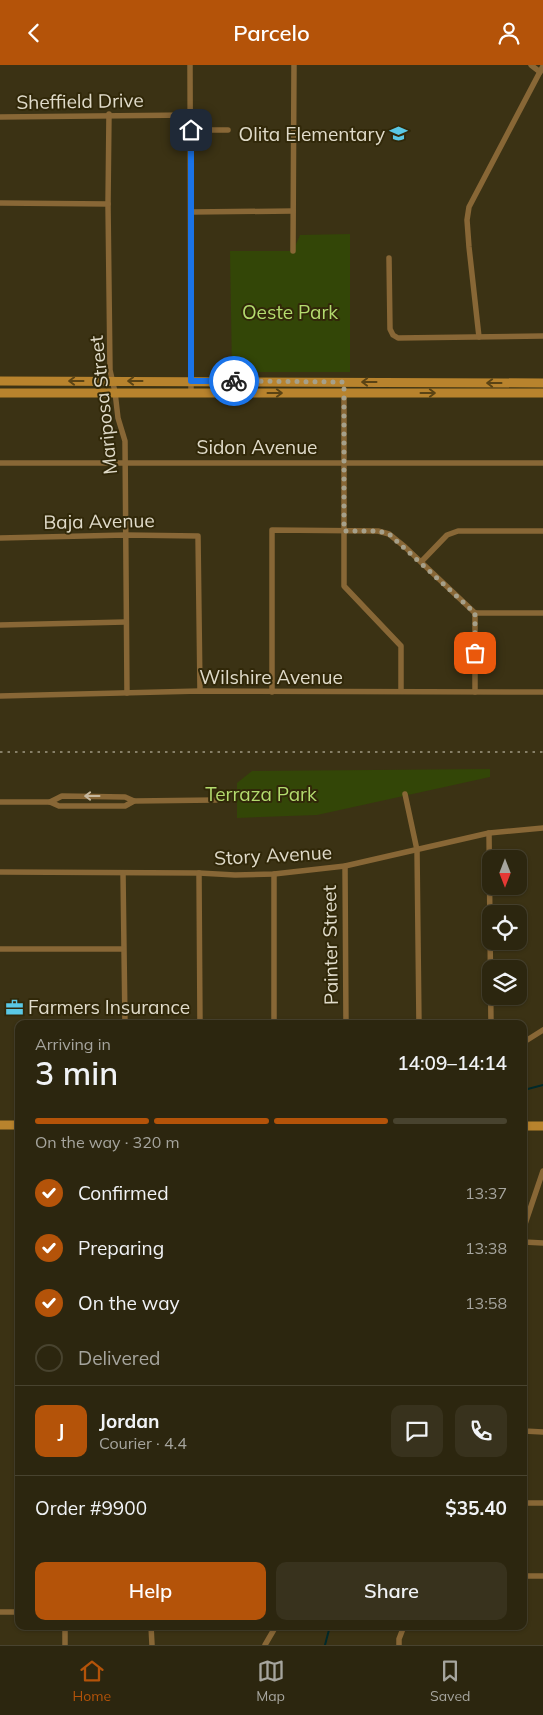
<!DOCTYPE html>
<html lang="en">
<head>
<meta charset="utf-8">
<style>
  :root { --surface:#2c260f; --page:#38321d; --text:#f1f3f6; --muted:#a6a59e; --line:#48432f; --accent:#b45309 }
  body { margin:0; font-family:Mulish,sans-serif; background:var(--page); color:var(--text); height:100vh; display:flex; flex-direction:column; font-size:19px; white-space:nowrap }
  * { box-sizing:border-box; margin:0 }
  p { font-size:16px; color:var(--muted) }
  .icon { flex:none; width:28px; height:28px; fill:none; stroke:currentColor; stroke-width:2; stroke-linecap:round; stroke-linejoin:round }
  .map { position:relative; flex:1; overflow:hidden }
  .side { position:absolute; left:15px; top:955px; width:512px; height:610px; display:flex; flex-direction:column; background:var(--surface); border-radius:10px; box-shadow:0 1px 4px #0004,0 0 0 1px var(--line) }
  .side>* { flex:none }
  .needle { width:32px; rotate:180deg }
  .buttons { position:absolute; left:482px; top:785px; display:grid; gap:10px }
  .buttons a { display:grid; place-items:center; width:45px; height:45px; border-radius:10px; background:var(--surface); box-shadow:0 1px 4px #0004,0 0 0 1px var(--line); font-size:25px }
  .pin { position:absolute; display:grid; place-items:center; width:42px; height:42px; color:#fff; margin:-21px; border-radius:10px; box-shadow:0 2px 8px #0006 }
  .courier { position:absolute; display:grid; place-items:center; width:50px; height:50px; margin:-25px; border:4px solid #1a73e8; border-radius:50%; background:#fff; color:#222; box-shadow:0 1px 6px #0007 }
  .headline em { font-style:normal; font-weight:600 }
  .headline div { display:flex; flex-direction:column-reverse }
  .headline { display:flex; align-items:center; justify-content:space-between; height:85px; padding:0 20px }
  h1 { font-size:32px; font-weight:600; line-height:38px }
  .bar { display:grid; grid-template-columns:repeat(4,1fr); gap:8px 5px; align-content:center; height:60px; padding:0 20px }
  .bar i { height:6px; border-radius:4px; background:var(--line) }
  .bar .active { background:var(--accent) }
  .bar p { grid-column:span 4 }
  .line { display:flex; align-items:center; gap:12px; padding:0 20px; border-top:1px solid var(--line) }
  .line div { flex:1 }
  .round { display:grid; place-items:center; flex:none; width:52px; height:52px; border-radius:10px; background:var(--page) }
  ol { padding:0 20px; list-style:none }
  li { display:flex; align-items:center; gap:15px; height:55px }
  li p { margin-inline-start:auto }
  li .icon { padding:5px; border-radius:50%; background:var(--accent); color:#fff; stroke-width:4 }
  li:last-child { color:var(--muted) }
  li i { width:28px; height:28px; border:2px solid var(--line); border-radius:50% }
  .cta { display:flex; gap:10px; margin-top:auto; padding:10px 20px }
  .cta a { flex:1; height:58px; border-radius:10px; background:var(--accent); color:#fff; font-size:20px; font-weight:600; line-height:58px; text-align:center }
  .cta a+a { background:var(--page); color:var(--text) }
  header { display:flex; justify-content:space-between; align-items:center; height:65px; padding:0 20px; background:var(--accent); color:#fff; font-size:22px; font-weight:600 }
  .tab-bar { display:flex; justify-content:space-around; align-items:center; height:70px; border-top:1px solid var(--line); background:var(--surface); font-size:14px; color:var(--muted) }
  .tab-bar a { display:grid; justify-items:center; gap:2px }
  .tab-bar .active { color:var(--accent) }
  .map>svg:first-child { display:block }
  .green { fill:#334607 }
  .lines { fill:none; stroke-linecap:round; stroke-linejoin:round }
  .stream { stroke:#002a2b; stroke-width:2 }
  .street { stroke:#886736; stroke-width:5.5 }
  .secondary { stroke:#b8832d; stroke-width:9 }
  .rail { stroke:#867f67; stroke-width:2; stroke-dasharray:2.5 5; stroke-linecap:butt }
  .oneway { stroke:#5a4314 }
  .oneway2 { stroke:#c6b89e }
  .done { stroke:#a6a08a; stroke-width:5; stroke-dasharray:0 9 }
  .route { stroke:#1a73e8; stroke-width:6 }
  .labels { text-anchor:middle; stroke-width:4; stroke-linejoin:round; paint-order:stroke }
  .street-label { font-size:19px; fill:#e0dbca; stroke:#312809 }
  .poi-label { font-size:19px; fill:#e0dbca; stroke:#312809; text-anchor:end }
  .park-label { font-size:19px; fill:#b3db6e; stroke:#312809 }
</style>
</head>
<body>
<header><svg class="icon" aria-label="back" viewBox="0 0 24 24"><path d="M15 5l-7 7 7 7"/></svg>Parcelo<svg class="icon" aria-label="person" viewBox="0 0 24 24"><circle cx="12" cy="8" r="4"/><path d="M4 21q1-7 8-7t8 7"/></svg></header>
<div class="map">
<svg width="543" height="1580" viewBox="0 0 543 1580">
  <rect width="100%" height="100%" fill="#3b3214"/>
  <!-- green -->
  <g class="green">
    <path d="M350,169V307H232L230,186H293L300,170Z"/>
    <path d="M490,704V712L317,750L237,753V718L252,706Z"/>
  </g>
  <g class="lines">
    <!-- stream -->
    <g class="stream">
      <path d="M524,1027V1025L543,1020"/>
      <path d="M325,1580L330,1561"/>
    </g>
    <!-- street -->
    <g class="street">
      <path d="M190,0L191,327"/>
      <path d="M531,0L540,7"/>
      <path d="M109,49L108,139L110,305L115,327L118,353L125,376L127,628"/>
      <path d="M0,52L190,50"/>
      <path d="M191,65H228"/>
      <path d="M1,138L108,139"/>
      <path d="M191,147L293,146"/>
      <path d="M293,186L294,0"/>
      <path d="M389,193L390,264L393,270L398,273L543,271"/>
      <path d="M479,272L469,182L467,155L469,142L543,1"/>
      <path d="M344,326V521L401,581V626"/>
      <path d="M0,398H543"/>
      <path d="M0,473L126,470L198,471L200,626"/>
      <path d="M421,497L447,470L458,466H543"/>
      <path d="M475,548V627"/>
      <path d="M475,548H543"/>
      <path d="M0,560L125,557"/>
      <path d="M272,627V465L378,466L389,469L405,482L475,548"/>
      <path d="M0,631L200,626L543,627"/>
      <path d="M405,729L417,785L419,959"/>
      <path d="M0,737H50L62,731L125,732L134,736"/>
      <path d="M50,737L59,741H125L134,736L216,735"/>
      <path d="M489,768L491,959"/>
      <path d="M345,801L346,959"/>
      <path d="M0,807L199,808L235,810L274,809L345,801L489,768L543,763"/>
      <path d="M123,808L125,959"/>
      <path d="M199,808L200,959"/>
      <path d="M274,809V959"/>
      <path d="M0,884H123"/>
      <path d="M524,977L543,965"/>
      <path d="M524,1162L543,1106"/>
      <path d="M524,1177L543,1178"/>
      <path d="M524,1366L543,1367"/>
      <path d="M524,1438H543"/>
      <path d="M524,1511H543"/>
      <path d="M0,1547H19"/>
      <path d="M65,1561V1580"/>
      <path d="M151,1561L152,1580"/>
      <path d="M265,1580L276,1561"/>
      <path d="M399,1580V1574L404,1561"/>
    </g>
    <!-- secondary -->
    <g class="secondary">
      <path d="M0,316L543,318"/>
      <path d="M0,328H543"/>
      <path d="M0,1060H19"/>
      <path d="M524,1061H543"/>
    </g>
    <!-- rail -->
    <path class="rail" d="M0,687H543"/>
  </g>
  <!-- one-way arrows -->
  <defs><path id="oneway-shaft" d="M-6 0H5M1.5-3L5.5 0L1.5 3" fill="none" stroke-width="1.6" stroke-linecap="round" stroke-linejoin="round" transform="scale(1.25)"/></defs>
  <g class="oneway">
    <use href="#oneway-shaft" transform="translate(76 316) rotate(-180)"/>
    <use href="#oneway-shaft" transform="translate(135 316) rotate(-180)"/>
    <use href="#oneway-shaft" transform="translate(369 317) rotate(-180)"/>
    <use href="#oneway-shaft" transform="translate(494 318) rotate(-180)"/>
    <use href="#oneway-shaft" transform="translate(275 328)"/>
    <use href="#oneway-shaft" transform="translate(428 328)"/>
  </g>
  <use class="oneway2" href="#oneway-shaft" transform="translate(92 731) rotate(-180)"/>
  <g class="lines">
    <!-- done -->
    <path class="done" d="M234,316L344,317V466H378L389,469L475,548V588"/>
    <!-- route -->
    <path class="route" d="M191,65V316H234"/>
  </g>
  <!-- icons -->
  <defs>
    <symbol id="school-bare" viewBox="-9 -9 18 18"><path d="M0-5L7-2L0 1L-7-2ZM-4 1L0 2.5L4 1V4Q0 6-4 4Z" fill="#5ac8e5" stroke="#312809" stroke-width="2.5" paint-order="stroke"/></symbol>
    <symbol id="office-bare" viewBox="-9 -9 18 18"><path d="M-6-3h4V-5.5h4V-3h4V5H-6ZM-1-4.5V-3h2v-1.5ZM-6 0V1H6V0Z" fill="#5ac8e5" stroke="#312809" stroke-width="2.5" paint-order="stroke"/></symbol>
  </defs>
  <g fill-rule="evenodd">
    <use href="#school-bare" x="386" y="56" width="25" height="25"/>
    <use href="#office-bare" x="2" y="930" width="25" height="25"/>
  </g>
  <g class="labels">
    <!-- street labels -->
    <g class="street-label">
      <text transform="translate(80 36) rotate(-1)" y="7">Sheffield Drive</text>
      <text transform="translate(103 340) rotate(-96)" y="7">Mariposa Street</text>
      <text x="257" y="389">Sidon Avenue</text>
      <text transform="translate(99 456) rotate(-1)" y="7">Baja Avenue</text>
      <text x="271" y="619">Wilshire Avenue</text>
      <text transform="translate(273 790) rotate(-3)" y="7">Story Avenue</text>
      <text transform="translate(330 880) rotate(-91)" y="7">Painter Street</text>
    </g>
    <!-- poi labels -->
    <g class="poi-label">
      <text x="385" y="76">Olita Elementary</text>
      <text x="28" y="949" text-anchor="start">Farmers Insurance</text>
    </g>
    <!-- park labels -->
    <g class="park-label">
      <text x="290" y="254">Oeste Park</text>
      <text x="261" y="736">Terraza Park</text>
    </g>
  </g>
</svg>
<div class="buttons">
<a><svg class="needle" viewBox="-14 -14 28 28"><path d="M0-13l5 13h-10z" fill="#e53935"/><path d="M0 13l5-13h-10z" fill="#a6a59e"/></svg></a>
<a><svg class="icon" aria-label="locate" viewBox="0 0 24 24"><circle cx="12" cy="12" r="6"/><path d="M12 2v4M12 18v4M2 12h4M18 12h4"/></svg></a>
<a><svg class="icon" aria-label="layers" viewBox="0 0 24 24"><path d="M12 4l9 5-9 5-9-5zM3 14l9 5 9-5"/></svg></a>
</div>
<div class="pin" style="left:475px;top:588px;background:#ea580c"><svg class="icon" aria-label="bag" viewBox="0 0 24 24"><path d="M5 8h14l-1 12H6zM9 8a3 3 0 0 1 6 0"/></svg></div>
<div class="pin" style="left:191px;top:65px;background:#1f2937"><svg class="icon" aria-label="home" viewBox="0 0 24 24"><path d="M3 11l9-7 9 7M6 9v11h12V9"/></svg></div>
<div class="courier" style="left:234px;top:316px"><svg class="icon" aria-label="bike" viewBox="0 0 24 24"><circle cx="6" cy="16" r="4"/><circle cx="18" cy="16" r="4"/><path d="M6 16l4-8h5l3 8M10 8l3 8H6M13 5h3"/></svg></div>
<section class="side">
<div class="headline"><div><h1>3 min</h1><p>Arriving in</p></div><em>14:09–14:14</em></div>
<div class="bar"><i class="active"></i><i class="active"></i><i class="active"></i><i></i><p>On the way · 320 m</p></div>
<ol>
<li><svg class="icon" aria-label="check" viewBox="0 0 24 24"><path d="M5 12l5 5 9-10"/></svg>Confirmed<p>13:37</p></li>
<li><svg class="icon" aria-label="check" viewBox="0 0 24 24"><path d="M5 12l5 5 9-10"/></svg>Preparing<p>13:38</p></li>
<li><svg class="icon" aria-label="check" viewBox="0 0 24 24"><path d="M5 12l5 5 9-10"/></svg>On the way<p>13:58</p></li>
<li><i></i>Delivered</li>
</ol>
<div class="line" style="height:90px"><b class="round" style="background:var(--accent);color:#fff">J</b><div><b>Jordan</b><p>Courier · 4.4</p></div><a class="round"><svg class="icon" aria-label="chat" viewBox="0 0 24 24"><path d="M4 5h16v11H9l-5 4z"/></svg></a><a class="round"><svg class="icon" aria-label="phone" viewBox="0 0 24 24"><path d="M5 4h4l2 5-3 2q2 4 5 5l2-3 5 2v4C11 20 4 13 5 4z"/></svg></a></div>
<div class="line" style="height:65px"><div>Order #9900</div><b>$35.40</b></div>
<div class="cta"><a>Help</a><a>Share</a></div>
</section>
</div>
<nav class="tab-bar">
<a class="active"><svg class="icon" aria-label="home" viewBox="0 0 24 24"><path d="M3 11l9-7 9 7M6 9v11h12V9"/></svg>Home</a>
<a><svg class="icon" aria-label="map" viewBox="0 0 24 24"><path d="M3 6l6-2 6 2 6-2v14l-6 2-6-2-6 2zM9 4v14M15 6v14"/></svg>Map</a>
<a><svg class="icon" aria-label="saved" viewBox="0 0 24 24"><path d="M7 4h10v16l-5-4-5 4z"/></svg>Saved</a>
</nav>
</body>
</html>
